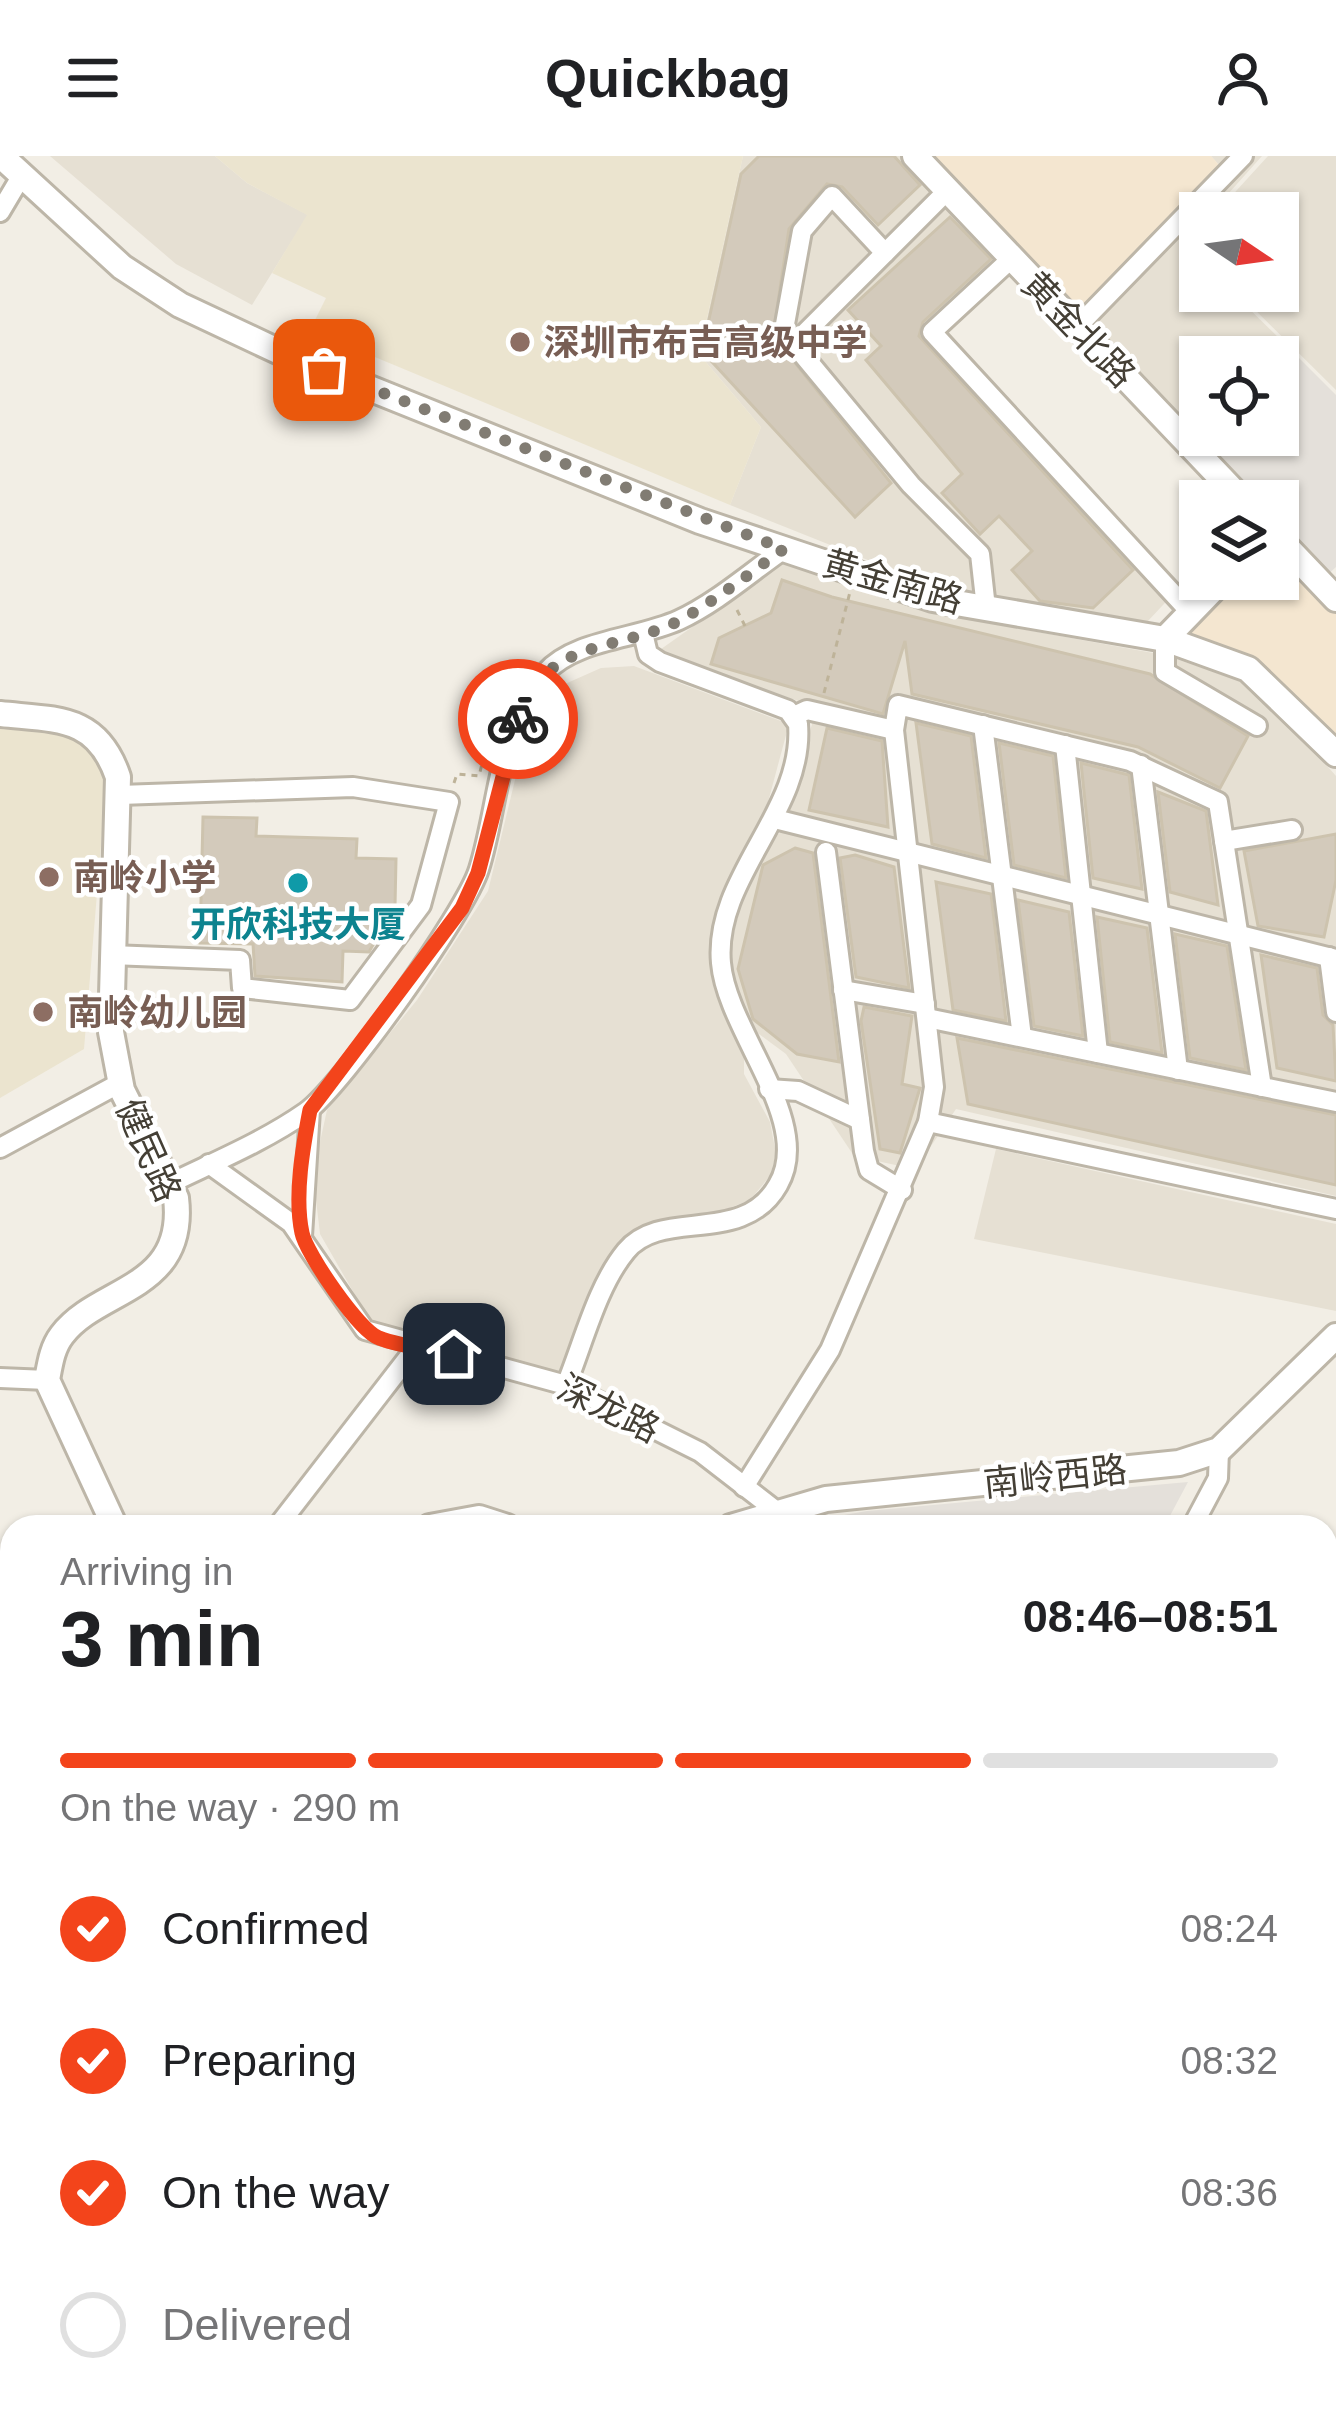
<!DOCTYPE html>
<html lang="en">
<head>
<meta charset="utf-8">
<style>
  :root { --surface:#fff; --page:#f6f6f6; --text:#202124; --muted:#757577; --line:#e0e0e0; --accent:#f3441b }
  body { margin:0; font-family:Helvetica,"Noto Sans SC",sans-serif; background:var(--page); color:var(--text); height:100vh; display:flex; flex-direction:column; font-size:45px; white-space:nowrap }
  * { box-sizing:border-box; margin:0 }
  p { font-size:39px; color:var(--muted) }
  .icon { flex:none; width:66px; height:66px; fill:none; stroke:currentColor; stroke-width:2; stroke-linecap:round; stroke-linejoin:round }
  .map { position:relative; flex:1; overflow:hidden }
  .panel { position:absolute; left:0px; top:1359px; width:1338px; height:903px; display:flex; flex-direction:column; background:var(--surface); border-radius:36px 36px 0 0; box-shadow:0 3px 9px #0004 }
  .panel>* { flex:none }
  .needle { width:78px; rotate:103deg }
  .controls { position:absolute; left:1179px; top:36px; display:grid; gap:24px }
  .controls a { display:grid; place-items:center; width:120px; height:120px; border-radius:0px; background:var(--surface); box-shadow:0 3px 9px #0004; font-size:60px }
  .pin { position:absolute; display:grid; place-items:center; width:102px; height:102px; color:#fff; margin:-51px; border-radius:24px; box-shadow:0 6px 18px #0006 }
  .courier { position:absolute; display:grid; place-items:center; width:120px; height:120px; margin:-60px; border:9px solid #f3441b; border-radius:50%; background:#fff; color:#222; box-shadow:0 3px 15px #0007 }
  .head em { font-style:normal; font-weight:600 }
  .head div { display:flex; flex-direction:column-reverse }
  .head { display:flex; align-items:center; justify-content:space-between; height:204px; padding:0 60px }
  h1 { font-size:78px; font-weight:600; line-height:90px }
  .bar { display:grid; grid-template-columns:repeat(4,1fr); gap:18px 12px; align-content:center; height:144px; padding:0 60px }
  .bar i { height:15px; border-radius:9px; background:var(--line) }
  .bar .current { background:var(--accent) }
  .bar p { grid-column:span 4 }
  ol { padding:0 60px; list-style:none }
  li { display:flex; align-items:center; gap:36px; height:132px }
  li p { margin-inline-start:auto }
  li .icon { padding:12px; border-radius:50%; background:var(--accent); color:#fff; stroke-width:4 }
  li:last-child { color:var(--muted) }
  li i { width:66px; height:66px; border:6px solid var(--line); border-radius:50% }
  header { display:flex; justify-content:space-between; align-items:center; height:156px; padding:0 60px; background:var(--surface); font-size:54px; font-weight:600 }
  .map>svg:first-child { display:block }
  .residential { fill:#e6e0d3 }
  .commercial { fill:#f4e6d0 }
  .industrial { fill:#e4e0da }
  .education { fill:#ebe4cf }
  .green { fill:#cae5ae }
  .building { fill:#d3cabb; stroke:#cdc3ae; stroke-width:3 }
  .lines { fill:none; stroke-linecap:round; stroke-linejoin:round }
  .minor-casing { stroke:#bdb6a8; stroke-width:24 }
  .tertiary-casing { stroke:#bdb6a8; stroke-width:30 }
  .path { stroke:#beb399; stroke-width:3; stroke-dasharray:6 6; stroke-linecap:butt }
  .minor { stroke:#fff; stroke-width:18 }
  .tertiary { stroke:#fff; stroke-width:24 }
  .done { stroke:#817c73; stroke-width:12; stroke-dasharray:0 21.6 }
  .route { stroke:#f3441b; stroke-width:15 }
  .education-dot { fill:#8d6e63; stroke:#fff; stroke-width:4.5 }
  .culture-dot { fill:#0f9aa8; stroke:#fff; stroke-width:4.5 }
  .labels { text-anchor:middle; stroke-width:9; stroke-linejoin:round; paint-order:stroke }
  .street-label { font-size:36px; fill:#443f35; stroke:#fff }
  .education-label { font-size:36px; font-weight:bold; fill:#785e54; stroke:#fff; text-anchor:start }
  .culture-label { font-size:36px; font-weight:bold; fill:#0d838f; stroke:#fff }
</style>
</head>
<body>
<header><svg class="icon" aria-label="menu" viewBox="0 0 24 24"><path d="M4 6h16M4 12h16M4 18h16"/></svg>Quickbag<svg class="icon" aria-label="person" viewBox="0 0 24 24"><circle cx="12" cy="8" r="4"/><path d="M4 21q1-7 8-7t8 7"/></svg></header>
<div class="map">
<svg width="1336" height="2260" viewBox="0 0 1336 2260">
  <rect width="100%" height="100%" fill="#f2eee5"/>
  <!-- residential -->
  <g class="residential">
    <path d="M50,0H215L247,27L308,59L252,149L176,108Z"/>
    <path d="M743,0H909L1007,102L933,170L1178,433L1147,466L933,430L730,349L761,271L699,198Z"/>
    <path d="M1211,0H1262L1211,57H1200V70L1184,89L1200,105V135H1231L1280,183L1263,201H1200V268L1195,273L1100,174L1076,156L1219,9Z"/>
    <path d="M1268,0H1336V234L1236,135H1278V57H1216Z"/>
    <path d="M784,406L934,457L1164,499L1245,526L1314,595L1336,620V1040L956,953L923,1002L900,1010L854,1000L786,898L751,872L732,833L730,793L755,690L780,677L817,551L654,498Z"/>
    <path d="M634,510L789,568L764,661L724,732L712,775L711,819L744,901V918L770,966L776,998L770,1020L750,1044L724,1054L654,1065L630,1076L611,1097L559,1216L374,1172L320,1078L313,1018L327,954L417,844L488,735L532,554L556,532L601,512Z"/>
    <path d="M996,993L1336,1068V1155L974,1083Z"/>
  </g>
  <!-- commercial -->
  <g class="commercial">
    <path d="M931,0H1211L1219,9L1076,156Z"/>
    <path d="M1278,393L1336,453V581L1254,502L1183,478L1238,423H1278Z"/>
  </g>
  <!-- industrial -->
  <g class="industrial">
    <path d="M1280,183L1336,239V411L1314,431L1278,393V345H1236L1182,286L1200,268V279H1278V201H1263Z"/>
    <path d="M1188,1326L1164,1371H775L867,1355Z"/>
  </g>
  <!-- education -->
  <g class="education">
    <path d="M215,0H743L699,198L761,271L730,349L310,174L326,142L272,117L307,59L247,27Z"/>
    <path d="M0,572L64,577L80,584L97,605L106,630L84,893L0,942Z"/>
  </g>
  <!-- green -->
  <g class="green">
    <path d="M1326,1832L1336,1837V2260H1197L1203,2250H1326Z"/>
    <path d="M112,2250H239L242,2260H117Z"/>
  </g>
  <!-- building -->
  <g class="building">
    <path d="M759,0H894L920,29L878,69L842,31L827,28L789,73L773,179L891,327L855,361L702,195L741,18Z"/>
    <path d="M950,61L991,103L923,166L919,180L1133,414L1093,452L1040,445L1012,414L1032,395L999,360L980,378L942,337L962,318L866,204L881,190L848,154Z"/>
    <path d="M782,424L832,441L1150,518L1248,580L1220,632L1138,591L912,538L905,485L883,558L711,508L719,482L771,457Z"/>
    <path d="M916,567L971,580L986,702L932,688Z"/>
    <path d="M827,572L882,585L888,671L809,654Z"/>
    <path d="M999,587L1053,600L1066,722L1014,709Z"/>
    <path d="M1081,607L1129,619L1142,733L1093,722Z"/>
    <path d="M1158,636L1206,655L1218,749L1170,736Z"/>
    <path d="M203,661L257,662L256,680L357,683L356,702L396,703L395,750L369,796L343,795L342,826L255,820L253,788L200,787Z"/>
    <path d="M1336,678V724L1324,781L1258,770L1244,695Z"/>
    <path d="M795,692L813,697L839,906L797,898L753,863L738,813L763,709Z"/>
    <path d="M855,699L894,711L909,832L856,821L840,702Z"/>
    <path d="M936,726L991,738L1006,865L953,854Z"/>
    <path d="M1018,744L1069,756L1083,880L1034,870Z"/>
    <path d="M1097,761L1147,772L1162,897L1110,886Z"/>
    <path d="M1175,778L1227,790L1246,914L1190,902Z"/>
    <path d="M1261,799L1317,812L1323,859L1333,869L1336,925L1277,912Z"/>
    <path d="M864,851L912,860L902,928L920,932L900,997L880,993L861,865Z"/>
    <path d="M957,882L1336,959V1029L968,948Z"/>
  </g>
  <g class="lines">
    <defs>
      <g id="minor">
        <path d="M0,56L22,19"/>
        <path d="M885,97L832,40L802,75L785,168L789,182L911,329L980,398L986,452"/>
        <path d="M1012,102L932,176L1190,456"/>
        <path d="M1077,171L1243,0"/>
        <path d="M794,188L948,34"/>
        <path d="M1165,483V516L1257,570"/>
        <path d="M794,560L807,554L894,574"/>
        <path d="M983,569L1022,881"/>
        <path d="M1065,589L1098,897"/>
        <path d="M1141,609L1178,914"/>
        <path d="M775,663L1336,803"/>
        <path d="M1224,685L1292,674"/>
        <path d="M826,696L864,995L869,1014L902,1034"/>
        <path d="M111,799L240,804L242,832L350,844L421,749L449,646L353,631L120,639"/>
        <path d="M1329,801L1336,856"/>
        <path d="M843,834L925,848"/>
        <path d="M927,862L1336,946"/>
        <path d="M769,933L798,935L860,964"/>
        <path d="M928,966L1336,1053"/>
        <path d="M0,992L120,927"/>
        <path d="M209,1008L291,1067L365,1174L566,1229L700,1296L779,1357"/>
        <path d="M169,1028C214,1006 263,986 306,956C341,931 466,756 479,713C499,650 498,568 545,517C575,483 638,483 679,464C716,447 751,416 784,393"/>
        <path d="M302,1080L310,954"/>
        <path d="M0,1222L47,1224"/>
        <path d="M566,1229C583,1188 597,1130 626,1095C662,1051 743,1091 778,1029C815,966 727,876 721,807C713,721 805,655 798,568L788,554L660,506L648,498L643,477"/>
        <path d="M744,1331L830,1194L928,966L934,931L894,574L898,549L1130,605L1218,646L1262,931"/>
        <path d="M277,1371L417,1190"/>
        <path d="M1192,1371L1218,1322L1219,1294"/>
        <path d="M0,2182L12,2177"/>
        <path d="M134,2250L139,2260"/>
        <path d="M1030,2250L1047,2260"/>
        <path d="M516,2260L517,2250"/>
      </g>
      <g id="tertiary">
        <path d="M1,0L122,111L180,149L282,197L700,365L933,443L1165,483L1248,513L1336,598"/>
        <path d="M915,0L1243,345"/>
        <path d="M1278,382L1336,443"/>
        <path d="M1165,483L1223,423"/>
        <path d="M0,558C57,564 97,559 118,621L111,876L122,934L176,1042C187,1135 98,1131 62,1179C52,1192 50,1208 47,1224L115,1371"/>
        <path d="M430,1371L479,1362L507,1371"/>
        <path d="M731,1371L826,1343L1179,1307L1219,1294L1336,1180"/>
        <path d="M0,1744L12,1752"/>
        <path d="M0,1842L12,1849"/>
        <path d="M225,2250L229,2260"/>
      </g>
    </defs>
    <!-- minor casing -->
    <use href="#minor" class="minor-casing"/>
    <!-- tertiary casing -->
    <use href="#tertiary" class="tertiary-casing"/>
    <!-- path -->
    <g class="path">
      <path d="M737,454L745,470"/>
      <path d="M824,537L850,436"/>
      <path d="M454,627L457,618L479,620L482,608"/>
    </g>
    <!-- minor -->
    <use href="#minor" class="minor"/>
    <!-- tertiary -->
    <use href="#tertiary" class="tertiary"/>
  </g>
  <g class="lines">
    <!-- done -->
    <path class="done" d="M324,214L784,393C751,416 719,442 684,462C620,498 547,478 518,563"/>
    <!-- route -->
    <path class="route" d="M454,1198C430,1193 402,1191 379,1182C359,1175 306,1097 302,1077C294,1040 303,990 310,954L462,752L478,717L518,563"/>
  </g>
  <!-- markers -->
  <g class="education-dot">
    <circle cx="520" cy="186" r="12"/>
    <circle cx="49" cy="721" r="12"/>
    <circle cx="43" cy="856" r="12"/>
  </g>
  <circle class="culture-dot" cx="298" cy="727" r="12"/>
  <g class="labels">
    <!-- street labels -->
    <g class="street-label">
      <text transform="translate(1079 173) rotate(46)" y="13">黄金北路</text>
      <text transform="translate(893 425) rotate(16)" y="13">黄金南路</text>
      <text transform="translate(149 994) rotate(66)" y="13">健民路</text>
      <text transform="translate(609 1252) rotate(26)" y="13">深龙路</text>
      <text transform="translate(1055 1320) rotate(-6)" y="13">南岭西路</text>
    </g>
    <!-- education labels -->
    <g class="education-label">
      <text x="544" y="199">深圳市布吉高级中学</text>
      <text x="73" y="734">南岭小学</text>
      <text x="67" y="869">南岭幼儿园</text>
    </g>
    <!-- culture labels -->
    <g class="culture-label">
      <text x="298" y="781">开欣科技大厦</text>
    </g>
  </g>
</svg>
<div class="controls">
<a><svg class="needle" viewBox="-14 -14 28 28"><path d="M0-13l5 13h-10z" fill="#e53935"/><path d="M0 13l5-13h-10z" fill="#757577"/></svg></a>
<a><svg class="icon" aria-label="locate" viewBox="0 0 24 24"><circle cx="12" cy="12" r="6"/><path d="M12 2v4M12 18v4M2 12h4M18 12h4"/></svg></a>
<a><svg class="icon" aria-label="layers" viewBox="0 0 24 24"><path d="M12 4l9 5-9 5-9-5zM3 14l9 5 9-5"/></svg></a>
</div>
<div class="pin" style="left:324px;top:214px;background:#ea580c"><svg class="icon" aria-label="bag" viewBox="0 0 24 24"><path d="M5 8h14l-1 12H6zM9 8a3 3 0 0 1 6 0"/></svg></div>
<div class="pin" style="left:454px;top:1198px;background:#1f2937"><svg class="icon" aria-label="home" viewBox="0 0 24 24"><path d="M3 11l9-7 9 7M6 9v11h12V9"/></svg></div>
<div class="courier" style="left:518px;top:563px"><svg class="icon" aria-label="bike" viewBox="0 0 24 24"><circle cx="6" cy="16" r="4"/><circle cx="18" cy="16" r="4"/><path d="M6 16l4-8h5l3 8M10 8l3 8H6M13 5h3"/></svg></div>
<section class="panel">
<div class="head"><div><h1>3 min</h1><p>Arriving in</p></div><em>08:46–08:51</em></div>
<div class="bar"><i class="current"></i><i class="current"></i><i class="current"></i><i></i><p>On the way · 290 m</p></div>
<ol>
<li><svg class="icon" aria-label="check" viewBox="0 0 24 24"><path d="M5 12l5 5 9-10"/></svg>Confirmed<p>08:24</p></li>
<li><svg class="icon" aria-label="check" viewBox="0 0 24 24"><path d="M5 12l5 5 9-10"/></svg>Preparing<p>08:32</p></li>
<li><svg class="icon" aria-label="check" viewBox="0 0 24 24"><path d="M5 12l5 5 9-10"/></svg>On the way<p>08:36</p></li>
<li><i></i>Delivered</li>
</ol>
</section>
</div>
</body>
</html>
